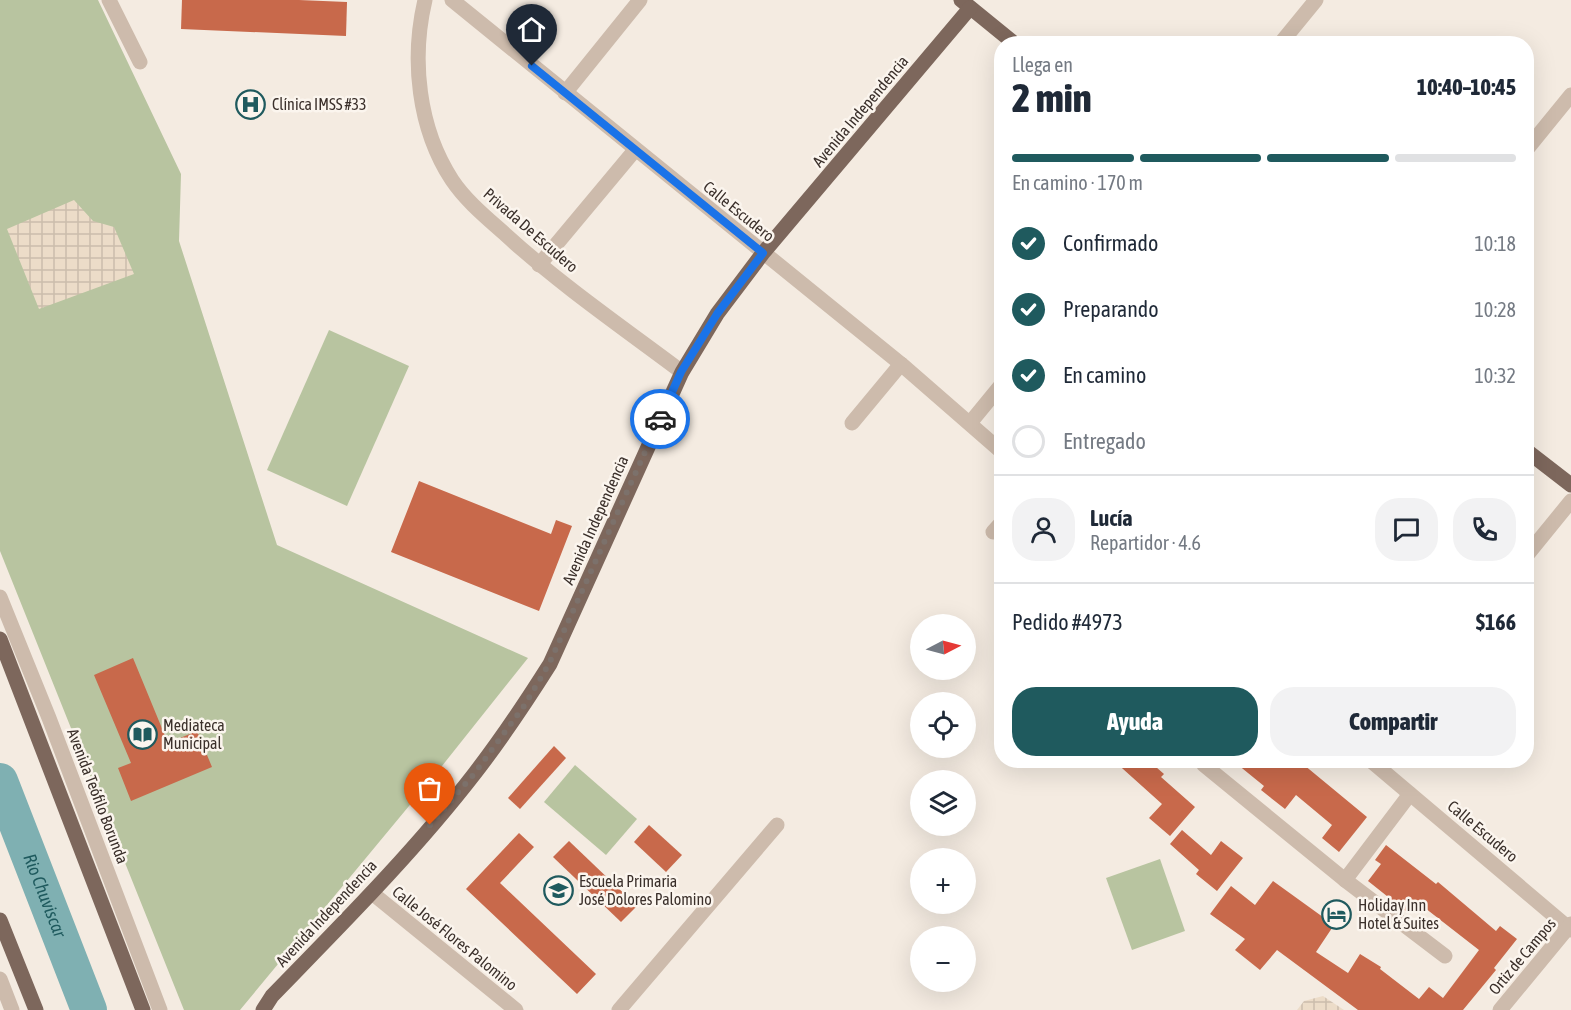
<!DOCTYPE html>
<html lang="es">
<head>
<meta charset="utf-8">
<style>
  :root { --surface:#fff; --page:#f2f2f3; --text:#1f2937; --muted:#747a83; --line:#e0e1e3; --accent:#1f5a5e }
  body { margin:0; font-family:"Asap Condensed",sans-serif; background:var(--page); color:var(--text); height:100vh; display:flex; flex-direction:column; font-size:22px; white-space:nowrap }
  * { box-sizing:border-box; margin:0 }
  p { font-size:20px; color:var(--muted) }
  .icon { flex:none; width:33px; height:33px; fill:none; stroke:currentColor; stroke-width:2; stroke-linecap:round; stroke-linejoin:round }
  .map { position:relative; flex:1; overflow:hidden }
  .panel { position:absolute; left:994px; top:36px; width:540px; height:732px; display:flex; flex-direction:column; background:var(--surface); border-radius:24px; box-shadow:0 6px 24px #0002 }
  .panel>* { flex:none }
  .needle { width:39px; rotate:84deg }
  .controls { position:absolute; left:910px; top:614px; display:grid; gap:12px }
  .controls a { display:grid; place-items:center; width:66px; height:66px; border-radius:50%; background:var(--surface); box-shadow:0 6px 24px #0002; font-size:30px }
  .pin { position:absolute; display:grid; place-items:center; width:51px; height:51px; color:#fff; margin:-62px -26px; border-radius:50% 50% 50% 0; rotate:-45deg; box-shadow:0 0 6px #0007 }
  .pin .icon { rotate:45deg }
  .courier { position:absolute; display:grid; place-items:center; width:60px; height:60px; margin:-30px; border:4px solid #1a73e8; border-radius:50%; background:#fff; color:#222; box-shadow:0 2px 8px #0007 }
  .headline em { font-style:normal; font-weight:800 }
  .headline div { display:flex; flex-direction:column-reverse }
  .headline { display:flex; align-items:center; justify-content:space-between; height:102px; padding:0 18px }
  h1 { font-size:39px; font-weight:800; line-height:45px }
  .bar { display:grid; grid-template-columns:repeat(4,1fr); gap:9px 6px; align-content:center; height:72px; padding:0 18px }
  .bar i { height:8px; border-radius:4px; background:var(--line) }
  .bar .on { background:var(--accent) }
  .bar p { grid-column:span 4 }
  .line { display:flex; align-items:center; gap:15px; padding:0 18px; border-top:2px solid var(--line) }
  .line div { flex:1 }
  .round { display:grid; place-items:center; flex:none; width:63px; height:63px; border-radius:24px; background:var(--page) }
  ol { padding:0 18px; list-style:none }
  li { display:flex; align-items:center; gap:18px; height:66px }
  li p { margin-inline-start:auto }
  li .icon { padding:6px; border-radius:50%; background:var(--accent); color:#fff; stroke-width:4 }
  li:last-child { color:var(--muted) }
  li i { width:33px; height:33px; border:3px solid var(--line); border-radius:50% }
  .primary-button { display:flex; gap:12px; margin-top:auto; padding:12px 18px }
  .primary-button a { flex:1; height:69px; border-radius:24px; background:var(--accent); color:#fff; font-size:24px; font-weight:800; line-height:69px; text-align:center }
  .primary-button a+a { background:var(--page); color:var(--text) }
  .map>svg:first-child { display:block }
  .park { fill:#b8c4a0 }
  .plaza { fill:url(#plaza-grid) }
  .lines { fill:none; stroke-linecap:round; stroke-linejoin:round }
  .river { stroke:#7fb0b2; stroke-width:36 }
  .building { fill:#c8694b }
  .minor { stroke:#cdbbac; stroke-width:15 }
  .major { stroke:#7d675c; stroke-width:15 }
  .done { stroke:#7c716b; stroke-width:6; stroke-dasharray:0 10.8 }
  .route { stroke:#1a73e8; stroke-width:8 }
  .labels { text-anchor:middle; stroke-width:5; stroke-linejoin:round; paint-order:stroke }
  .poi-label { font-size:16px; fill:#3b302b; stroke:#fbf5ee; text-anchor:start }
  .street-label { font-size:16px; fill:#3b302b; stroke:#fbf5ee }
  .water-label { font-size:18px; font-style:italic; fill:#1f5a5e; stroke:#fbf5ee }
</style>
</head>
<body>
<div class="map">
<svg width="1571" height="1010" viewBox="0 0 1571 1010">
  <defs>
    <pattern id="plaza-grid" width="8" height="8" patternUnits="userSpaceOnUse" patternTransform="scale(1.5)"><rect width="8" height="8" fill="#ecdcc8"/><path d="M0 4h8M4 0v8" fill="none" stroke="#cbbdac"/></pattern>
  </defs>
  <rect width="100%" height="100%" fill="#f4ebe1"/>
  <!-- park -->
  <g class="park">
    <path d="M0,0H98L181,174L179,241L277,545L528,658L438,771L240,1010H184L0,551Z"/>
    <path d="M329,330L409,366L347,506L267,470Z"/>
    <path d="M575,765L637,819L606,855L544,802Z"/>
    <path d="M1160,859L1185,931L1132,950L1106,878Z"/>
  </g>
  <!-- plaza -->
  <g class="plaza">
    <path d="M74,200L93,221L114,227L134,274L39,309L7,229Z"/>
    <path d="M1323,996L1344,1010H1297L1304,1001Z"/>
  </g>
  <g class="lines">
    <!-- river -->
    <path class="river" id="s1" d="M0,781L89,1010"/>
  </g>
  <!-- building -->
  <g class="building">
    <path d="M182,0H299L347,2L346,36L181,29Z"/>
    <path d="M419,481L551,534L556,520L572,526L539,611L391,552Z"/>
    <path d="M133,658L168,743L197,731L212,767L131,801L118,768L131,763L94,675Z"/>
    <path d="M554,746L566,758L520,809L508,798Z"/>
    <path d="M1113,760H1148L1164,774L1161,777L1195,807L1170,836L1149,818L1162,804Z"/>
    <path d="M1232,760H1298L1367,817L1339,852L1322,838L1332,825L1296,795L1285,809L1261,790L1264,786Z"/>
    <path d="M649,825L682,855L666,872L634,842Z"/>
    <path d="M1182,830L1211,855L1221,841L1243,858L1217,891L1196,874L1199,870L1170,844Z"/>
    <path d="M519,833L534,847L500,883L596,974L577,994L466,889Z"/>
    <path d="M569,841L637,906L621,922L553,857Z"/>
    <path d="M1386,845L1436,884L1438,882L1496,931L1500,926L1517,939L1494,968L1496,970L1463,1010H1358L1277,950L1260,970L1235,950L1245,939L1210,914L1231,886L1255,905L1273,881L1334,925L1316,952L1348,973L1360,954L1381,967L1380,969L1419,999L1429,987L1443,998L1479,950L1416,901L1407,912L1368,881L1381,864L1375,860Z"/>
  </g>
  <g class="lines">
    <!-- minor -->
    <g class="minor">
      <path d="M109,0L140,62"/>
      <path d="M425,0C411,59 418,128 452,180C466,201 487,218 506,235C561,285 622,327 682,372"/>
      <path d="M452,0L901,364L1002,452"/>
      <path d="M1280,44L1316,0"/>
      <path d="M565,93L640,0"/>
      <path d="M1527,149L1571,95"/>
      <path d="M539,265L635,150"/>
      <path d="M852,423L901,364"/>
      <path d="M970,423L1002,384"/>
      <path d="M993,532L1002,522"/>
      <path d="M1527,555L1571,501"/>
      <path d="M0,597L49,718L160,1010"/>
      <path d="M1370,760L1571,930"/>
      <path d="M1204,765L1345,880L1445,956"/>
      <path d="M1345,880L1410,794"/>
      <path d="M372,893L516,1010"/>
      <path d="M0,979L12,1010"/>
      <path d="M619,1010L777,825"/>
      <path d="M1500,1010L1571,924"/>
    </g>
    <!-- major -->
    <g class="major">
      <path d="M961,0L1015,44"/>
      <path d="M1527,451L1571,485"/>
      <path d="M0,639L143,1010"/>
      <path d="M0,920L36,1010"/>
      <path d="M263,1010L272,996C341,925 414,852 475,773C502,738 526,702 550,664L682,372L717,314L763,253L970,8"/>
    </g>
  </g>
  <g class="lines">
    <!-- done -->
    <path class="done" d="M430,825L474,774L524,706L549,664L660,419"/>
    <!-- route -->
    <path class="route" d="M532,66L763,253L717,314L681,372L660,419"/>
  </g>
  <!-- icons -->
  <defs>
    <symbol id="hospital-ring" viewBox="-11 -11 22 22"><circle r="9.5" fill="#fbf5ee" stroke="#1f5a5e" stroke-width="1.5"/><path d="M-5-5h3v3.5h4V-5h3V5h-3V1.5h-4V5h-3Z" fill="#1f5a5e"/></symbol>
    <symbol id="library-ring" viewBox="-11 -11 22 22"><circle r="9.5" fill="#fbf5ee" stroke="#1f5a5e" stroke-width="1.5"/><path d="M-6-4Q-3-5.5-.7-3.5V5Q-3 3-6 4ZM6-4Q3-5.5 .7-3.5V5Q3 3 6 4Z" fill="#1f5a5e"/></symbol>
    <symbol id="school-ring" viewBox="-11 -11 22 22"><circle r="9.5" fill="#fbf5ee" stroke="#1f5a5e" stroke-width="1.5"/><path d="M0-5L7-2L0 1L-7-2ZM-4 1L0 2.5L4 1V4Q0 6-4 4Z" fill="#1f5a5e"/></symbol>
    <symbol id="hotel-ring" viewBox="-11 -11 22 22"><circle r="9.5" fill="#fbf5ee" stroke="#1f5a5e" stroke-width="1.5"/><path d="M-6-4.5h1.5V1H6V5H4.5V3h-9V5H-6ZM-4 0a1.8 1.8 0 1 1 3.6 0ZM.5 0V-2.5h3Q6-2.5 6 0Z" fill="#1f5a5e"/></symbol>
  </defs>
  <g fill-rule="evenodd">
    <use href="#hospital-ring" x="234" y="88" width="33" height="33"/>
    <use href="#library-ring" x="126" y="718" width="33" height="33"/>
    <use href="#school-ring" x="542" y="874" width="33" height="33"/>
    <use href="#hotel-ring" x="1320" y="898" width="33" height="33"/>
  </g>
  <g class="labels">
    <!-- poi labels -->
    <g class="poi-label">
      <text x="272" y="110">Clínica IMSS #33</text>
      <text x="163" y="731">Mediateca<tspan x="163" dy="18">Municipal</tspan></text>
      <text x="579" y="887">Escuela Primaria<tspan x="579" dy="18">José Dolores Palomino</tspan></text>
      <text x="1358" y="911">Holiday Inn<tspan x="1358" dy="18">Hotel &amp; Suites</tspan></text>
    </g>
    <!-- street labels -->
    <g class="street-label">
      <text transform="translate(860 111) rotate(-50)" y="6">Avenida Independencia</text>
      <text transform="translate(739 211) rotate(39)" y="6">Calle Escudero</text>
      <text transform="translate(531 230) rotate(41)" y="6">Privada De Escudero</text>
      <text transform="translate(595 520) rotate(-66)" y="6">Avenida Independencia</text>
      <text transform="translate(98 796) rotate(69)" y="6">Avenida Teófilo Borunda</text>
      <text transform="translate(1483 831) rotate(40)" y="6">Calle Escudero</text>
      <text transform="translate(326 913) rotate(-47)" y="6">Avenida Independencia</text>
      <text transform="translate(455 938) rotate(39)" y="6">Calle José Flores Palomino</text>
      <text transform="translate(1522 956) rotate(-50)" y="6">Ortiz de Campos</text>
    </g>
    <!-- water labels -->
    <g class="water-label">
      <text dy="6" stroke="none"><textPath href="#s1" startOffset="123">Rio Chuviscar</textPath></text>
    </g>
  </g>
</svg>
<div class="controls">
<a><svg class="needle" viewBox="-14 -14 28 28"><path d="M0-13l5 13h-10z" fill="#e53935"/><path d="M0 13l5-13h-10z" fill="#747a83"/></svg></a>
<a><svg class="icon" aria-label="locate" viewBox="0 0 24 24"><circle cx="12" cy="12" r="6"/><path d="M12 2v4M12 18v4M2 12h4M18 12h4"/></svg></a>
<a><svg class="icon" aria-label="layers" viewBox="0 0 24 24"><path d="M12 4l9 5-9 5-9-5zM3 14l9 5 9-5"/></svg></a>
<a>+</a>
<a>−</a>
</div>
<div class="pin" style="left:430px;top:825px;background:#ea580c"><svg class="icon" aria-label="bag" viewBox="0 0 24 24"><path d="M5 8h14l-1 12H6zM9 8a3 3 0 0 1 6 0"/></svg></div>
<div class="pin" style="left:532px;top:66px;background:#1f2937"><svg class="icon" aria-label="home" viewBox="0 0 24 24"><path d="M3 11l9-7 9 7M6 9v11h12V9"/></svg></div>
<div class="courier" style="left:660px;top:419px"><svg class="icon" aria-label="car" viewBox="0 0 24 24"><path d="M5 17H2v-5l4-1 3-4h7l3 4 3 1v5h-3M9 17h6M6 11h13"/><circle cx="7" cy="17" r="2"/><circle cx="17" cy="17" r="2"/></svg></div>
<section class="panel">
<div class="headline"><div><h1>2 min</h1><p>Llega en</p></div><em>10:40–10:45</em></div>
<div class="bar"><i class="on"></i><i class="on"></i><i class="on"></i><i></i><p>En camino · 170 m</p></div>
<ol>
<li><svg class="icon" aria-label="check" viewBox="0 0 24 24"><path d="M5 12l5 5 9-10"/></svg>Confirmado<p>10:18</p></li>
<li><svg class="icon" aria-label="check" viewBox="0 0 24 24"><path d="M5 12l5 5 9-10"/></svg>Preparando<p>10:28</p></li>
<li><svg class="icon" aria-label="check" viewBox="0 0 24 24"><path d="M5 12l5 5 9-10"/></svg>En camino<p>10:32</p></li>
<li><i></i>Entregado</li>
</ol>
<div class="line" style="height:108px"><a class="round"><svg class="icon" aria-label="person" viewBox="0 0 24 24"><circle cx="12" cy="8" r="4"/><path d="M4 21q1-7 8-7t8 7"/></svg></a><div><b>Lucía</b><p>Repartidor · 4.6</p></div><a class="round"><svg class="icon" aria-label="chat" viewBox="0 0 24 24"><path d="M4 5h16v11H9l-5 4z"/></svg></a><a class="round"><svg class="icon" aria-label="phone" viewBox="0 0 24 24"><path d="M5 4h4l2 5-3 2q2 4 5 5l2-3 5 2v4C11 20 4 13 5 4z"/></svg></a></div>
<div class="line" style="height:78px"><div>Pedido #4973</div><b>$166</b></div>
<div class="primary-button"><a>Ayuda</a><a>Compartir</a></div>
</section>
</div>
</body>
</html>
